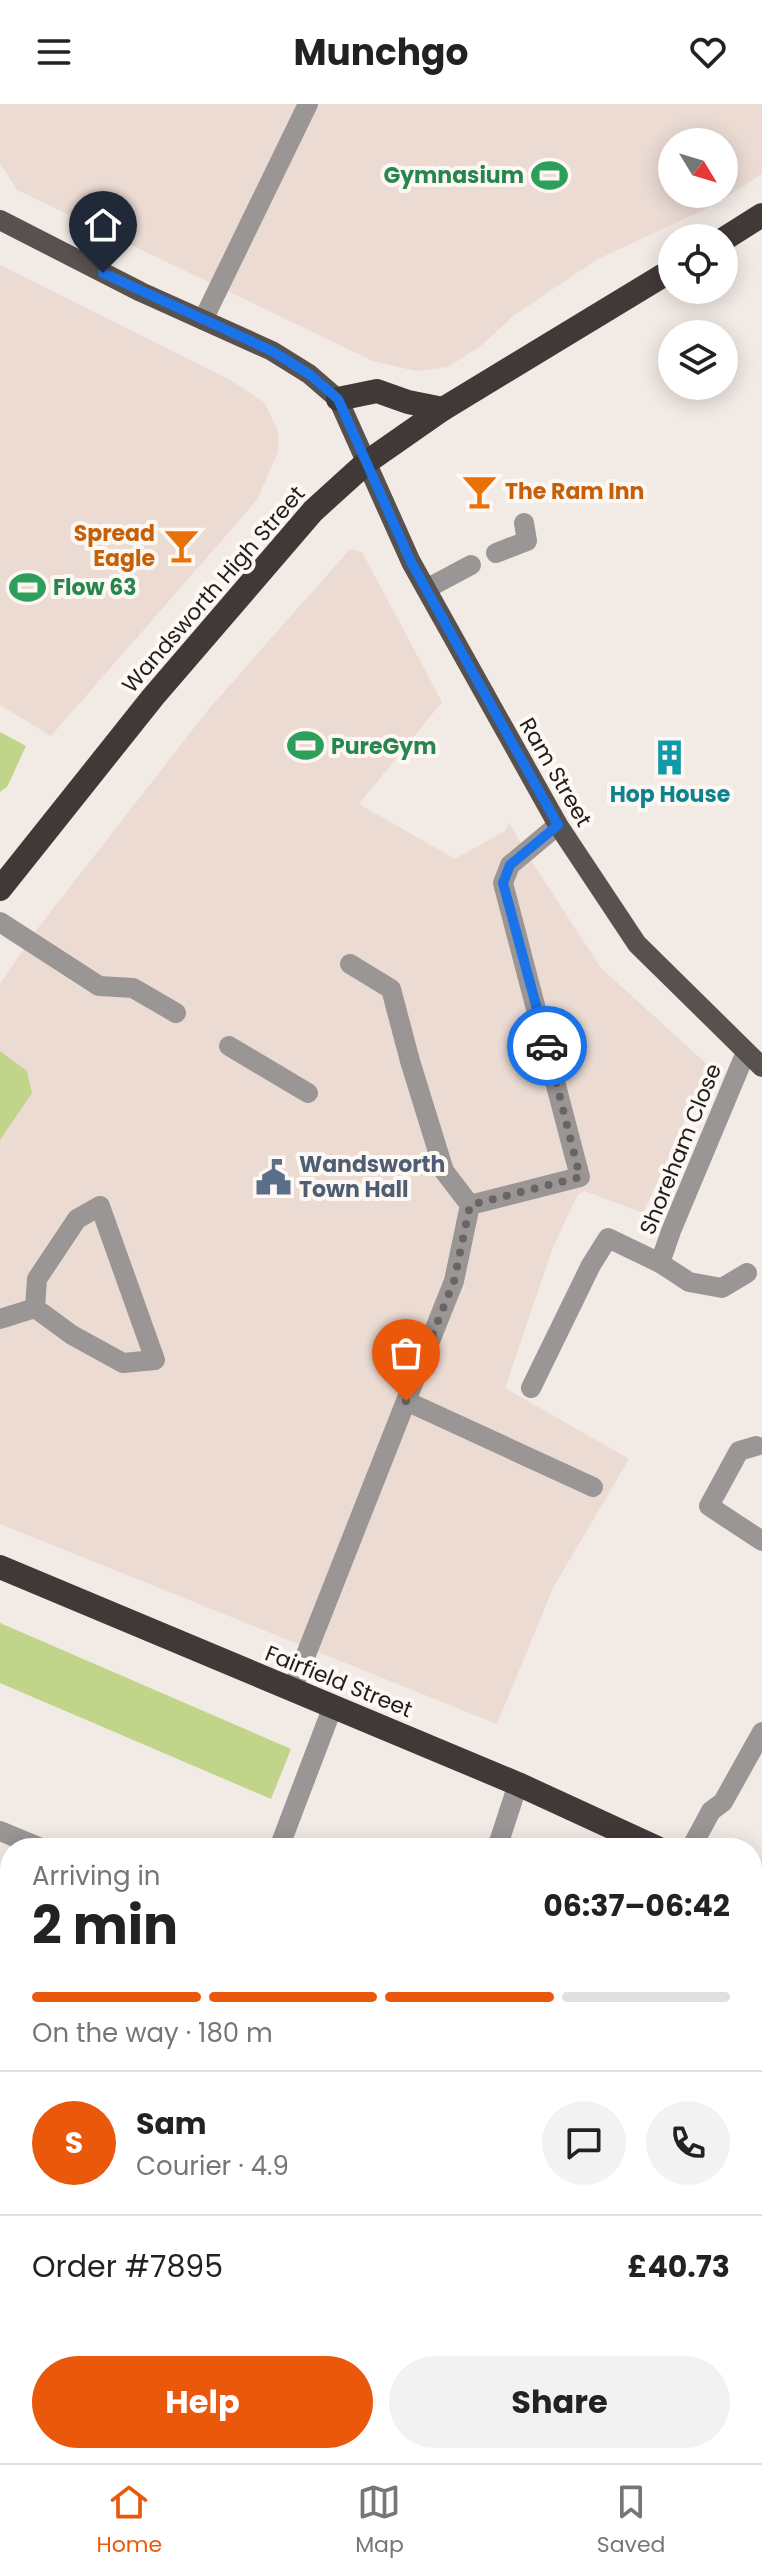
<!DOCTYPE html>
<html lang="en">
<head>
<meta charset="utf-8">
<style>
  :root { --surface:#fff; --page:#f2f2f2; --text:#222; --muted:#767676; --line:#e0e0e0; --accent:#ea580c }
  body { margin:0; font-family:Poppins,sans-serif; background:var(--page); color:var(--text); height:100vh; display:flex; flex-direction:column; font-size:30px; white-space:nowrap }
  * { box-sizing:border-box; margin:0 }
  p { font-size:26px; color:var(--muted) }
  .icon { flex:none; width:44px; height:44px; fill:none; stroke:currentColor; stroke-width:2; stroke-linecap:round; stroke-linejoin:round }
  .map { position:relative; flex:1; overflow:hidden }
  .sheet { position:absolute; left:0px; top:1734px; width:762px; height:626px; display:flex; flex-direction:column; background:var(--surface); border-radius:32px 32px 0 0; box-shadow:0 4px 20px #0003 }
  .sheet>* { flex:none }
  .needle { width:52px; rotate:128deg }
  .buttons { position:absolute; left:658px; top:24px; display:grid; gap:16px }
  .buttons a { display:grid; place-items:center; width:80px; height:80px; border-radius:50%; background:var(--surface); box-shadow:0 4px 20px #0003; font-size:40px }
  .pin { position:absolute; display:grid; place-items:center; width:68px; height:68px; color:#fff; margin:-82px -34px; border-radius:50% 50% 50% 0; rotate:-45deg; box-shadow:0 0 8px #0007 }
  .pin .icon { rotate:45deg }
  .courier { position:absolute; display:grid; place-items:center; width:80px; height:80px; margin:-40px; border:6px solid #1a73e8; border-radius:50%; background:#fff; color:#222; box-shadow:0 2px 10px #0007 }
  .head em { font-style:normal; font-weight:700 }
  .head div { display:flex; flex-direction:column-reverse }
  .head { display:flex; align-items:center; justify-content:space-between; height:136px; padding:0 32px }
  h1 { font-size:52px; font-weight:700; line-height:60px }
  .bar { display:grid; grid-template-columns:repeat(4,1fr); gap:12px 8px; align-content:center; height:96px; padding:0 32px }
  .bar i { height:10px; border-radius:6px; background:var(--line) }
  .bar .current { background:var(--accent) }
  .bar p { grid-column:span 4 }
  .line { display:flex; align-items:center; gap:20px; padding:0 32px; border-top:2px solid var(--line) }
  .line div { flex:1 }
  .round { display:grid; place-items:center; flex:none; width:84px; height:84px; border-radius:42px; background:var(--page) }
  .action { display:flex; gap:16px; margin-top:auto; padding:16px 32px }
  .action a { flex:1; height:92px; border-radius:48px; background:var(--accent); color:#fff; font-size:32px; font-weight:700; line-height:92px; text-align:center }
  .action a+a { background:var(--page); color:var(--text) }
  header { display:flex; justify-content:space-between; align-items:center; height:104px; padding:0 32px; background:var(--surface); font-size:36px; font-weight:700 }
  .tabs { display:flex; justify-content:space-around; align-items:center; height:112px; border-top:2px solid var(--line); background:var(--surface); font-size:22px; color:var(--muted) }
  .tabs a { display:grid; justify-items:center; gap:4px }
  .tabs .current { color:var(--accent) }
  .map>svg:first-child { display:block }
  .built { fill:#ebdbd3; fill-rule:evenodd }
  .green { fill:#c0d589 }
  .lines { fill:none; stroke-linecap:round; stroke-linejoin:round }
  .lane { stroke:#9a9695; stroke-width:20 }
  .street { stroke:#9a9695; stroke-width:20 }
  .primary { stroke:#57514f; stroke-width:20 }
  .highway { stroke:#403938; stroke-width:24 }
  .done { stroke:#6a6562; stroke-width:8; stroke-dasharray:0 14.4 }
  .route { stroke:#1a73e8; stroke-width:10 }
  .labels { text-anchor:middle; stroke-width:8; stroke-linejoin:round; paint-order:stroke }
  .leisure-label { font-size:22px; font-weight:bold; fill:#27864d; stroke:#fef8f4; text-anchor:start }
  .food-label { font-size:22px; font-weight:bold; fill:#c56008; stroke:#fef8f4; text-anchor:start }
  .street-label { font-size:22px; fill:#201d1b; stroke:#fef8f4 }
  .culture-label { font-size:22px; font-weight:bold; fill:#0d838f; stroke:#fef8f4 }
  .service-label { font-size:22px; font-weight:bold; fill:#4e5e75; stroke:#fef8f4; text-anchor:start }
</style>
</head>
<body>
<header><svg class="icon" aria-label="menu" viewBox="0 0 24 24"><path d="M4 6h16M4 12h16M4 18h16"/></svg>Munchgo<svg class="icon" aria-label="heart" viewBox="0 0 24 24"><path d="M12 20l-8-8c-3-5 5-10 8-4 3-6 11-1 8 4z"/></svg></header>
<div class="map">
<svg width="762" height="2359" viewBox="0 0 762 2359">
  <rect width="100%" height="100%" fill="#f2eae5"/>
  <!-- built -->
  <g class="built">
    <path d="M0,0H762V70L716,100L596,156L513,212L482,241L448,263L416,267L373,257L17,86L0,59ZM672,38H724V90H672Z"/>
    <path d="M0,161L232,277L264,298L278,327V348L257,396L51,632L0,601Z"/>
    <path d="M350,445L362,448L442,598L359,700L455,755L505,727L509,718L526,749L601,864L709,962L643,1109L585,1087L578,1090L553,1143L505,1284L629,1355L553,1484L497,1620L0,1420V880L38,824L208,606Z"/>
    <path d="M752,1836L762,1842V2009L752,2007Z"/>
  </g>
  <!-- green -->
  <g class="green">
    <path d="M0,628L26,642L7,683L0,688Z"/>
    <path d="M0,947L27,967L32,989L0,1036Z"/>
    <path d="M0,1519L291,1645L271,1695L0,1579Z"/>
  </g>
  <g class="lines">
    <!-- lane -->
    <g class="lane">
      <path d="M203,216L308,0"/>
      <path d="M496,449L527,437L524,419"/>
      <path d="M426,485L471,461"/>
      <path d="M0,818L99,882L133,884L176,909"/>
      <path d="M350,860L391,885L410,957L444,1067L470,1101L454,1177L406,1297"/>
      <path d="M229,942L308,989"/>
      <path d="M470,1101L580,1073L503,779L510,761L558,721"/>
      <path d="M100,1102L155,1256L123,1259L72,1231L35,1204L37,1175L77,1115Z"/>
      <path d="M0,1215L35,1204"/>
      <path d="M531,1284L591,1161L608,1134L660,1159"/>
      <path d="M292,1586L406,1297L593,1383"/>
      <path d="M752,1969L762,1972"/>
    </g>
    <!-- street -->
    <g class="street">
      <path d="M746,948L671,1127L660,1159L689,1178L722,1184L747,1169"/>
      <path d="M756,1342L739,1347L709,1402L762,1437"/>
      <path d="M0,1727L41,1744"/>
      <path d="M279,1744L333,1602"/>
      <path d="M497,1744L518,1680"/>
      <path d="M691,1744L711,1707L723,1698L762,1628"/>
      <path d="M0,2079L10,2081"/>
      <path d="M752,2172L762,2173"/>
      <path d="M357,2359L359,2350"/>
      <path d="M582,2359L583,2350"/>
    </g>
    <!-- primary -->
    <path class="primary" d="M0,116L141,188L272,247L309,270L338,295L411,458L558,721L637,840L762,963"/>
    <!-- highway -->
    <g class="highway">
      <path d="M724,135L762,111"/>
      <path d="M338,295L377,287L408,298L443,305"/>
      <path d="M0,785L153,593L313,407L367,358L443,305L672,166"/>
      <path d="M0,1463L518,1680L657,1744"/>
      <path d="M752,1792L762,1797"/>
    </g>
  </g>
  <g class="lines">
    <!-- done -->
    <path class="done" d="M406,1297L454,1177L470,1101L580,1073L547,942"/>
    <!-- route -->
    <path class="route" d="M103,169L272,247L309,270L338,295L411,458L558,721L510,761L503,779L547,942"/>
  </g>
  <!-- icons -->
  <defs>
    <symbol id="stadium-bare" viewBox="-9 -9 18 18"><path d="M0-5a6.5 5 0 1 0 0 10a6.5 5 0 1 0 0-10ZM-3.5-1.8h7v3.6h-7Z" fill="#2e9e5b" stroke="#fef8f4" stroke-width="2.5" paint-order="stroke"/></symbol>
    <symbol id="bar-bare" viewBox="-9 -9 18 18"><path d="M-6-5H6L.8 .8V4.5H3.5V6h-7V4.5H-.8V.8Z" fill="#e8710a" stroke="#fef8f4" stroke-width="2.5" paint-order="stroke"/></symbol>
    <symbol id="building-bare" viewBox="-9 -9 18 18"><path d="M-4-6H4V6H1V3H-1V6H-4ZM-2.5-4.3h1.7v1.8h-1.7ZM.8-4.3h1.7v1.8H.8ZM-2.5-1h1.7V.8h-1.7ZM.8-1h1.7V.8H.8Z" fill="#0f9aa8" stroke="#fef8f4" stroke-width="2.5" paint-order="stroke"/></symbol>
    <symbol id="civic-bare" viewBox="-9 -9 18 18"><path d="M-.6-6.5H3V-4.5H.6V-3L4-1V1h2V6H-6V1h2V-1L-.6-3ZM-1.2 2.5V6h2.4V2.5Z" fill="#5c6f8a" stroke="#fef8f4" stroke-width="2.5" paint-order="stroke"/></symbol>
  </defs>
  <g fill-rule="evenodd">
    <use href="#stadium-bare" x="524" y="46" width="51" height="51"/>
    <use href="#bar-bare" x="454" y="362" width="51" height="51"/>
    <use href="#bar-bare" x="156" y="416" width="51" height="51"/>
    <use href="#stadium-bare" x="2" y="458" width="51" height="51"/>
    <use href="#stadium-bare" x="280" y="616" width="51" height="51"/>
    <use href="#building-bare" x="644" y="628" width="51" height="51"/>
    <use href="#civic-bare" x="248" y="1048" width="51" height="51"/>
  </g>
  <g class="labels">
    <!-- leisure labels -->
    <g class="leisure-label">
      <text x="524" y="79" text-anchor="end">Gymnasium</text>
      <text x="53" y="491">Flow 63</text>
      <text x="331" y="650">PureGym</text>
    </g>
    <!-- food labels -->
    <g class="food-label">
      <text x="505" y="395">The Ram Inn</text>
      <text x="155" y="437" text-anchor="end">Spread<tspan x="155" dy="25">Eagle</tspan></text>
    </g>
    <!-- street labels -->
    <g class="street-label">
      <text transform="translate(213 485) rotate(-49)" y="8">Wandsworth High Street</text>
      <text transform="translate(556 668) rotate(60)" y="8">Ram Street</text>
      <text transform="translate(680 1045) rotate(-68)" y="8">Shoreham Close</text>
      <text transform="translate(339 1577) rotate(22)" y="8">Fairfield Street</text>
    </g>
    <!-- culture labels -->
    <g class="culture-label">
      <text x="670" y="698">Hop House</text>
    </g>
    <!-- service labels -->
    <g class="service-label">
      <text x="299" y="1068">Wandsworth<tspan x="299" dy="25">Town Hall</tspan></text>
    </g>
  </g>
</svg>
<div class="buttons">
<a><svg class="needle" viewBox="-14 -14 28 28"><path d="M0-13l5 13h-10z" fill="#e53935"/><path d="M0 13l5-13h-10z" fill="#767676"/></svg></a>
<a><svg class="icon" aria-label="locate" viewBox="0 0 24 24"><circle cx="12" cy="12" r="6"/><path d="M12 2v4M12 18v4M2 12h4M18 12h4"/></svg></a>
<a><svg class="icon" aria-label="layers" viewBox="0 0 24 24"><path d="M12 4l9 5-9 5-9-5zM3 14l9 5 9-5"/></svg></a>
</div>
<div class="pin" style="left:406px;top:1297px;background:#ea580c"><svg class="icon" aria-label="bag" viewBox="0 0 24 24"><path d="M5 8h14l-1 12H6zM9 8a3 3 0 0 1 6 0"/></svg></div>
<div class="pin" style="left:103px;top:169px;background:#1f2937"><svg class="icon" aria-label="home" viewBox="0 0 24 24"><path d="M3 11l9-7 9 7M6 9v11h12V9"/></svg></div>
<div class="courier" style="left:547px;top:942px"><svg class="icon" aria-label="car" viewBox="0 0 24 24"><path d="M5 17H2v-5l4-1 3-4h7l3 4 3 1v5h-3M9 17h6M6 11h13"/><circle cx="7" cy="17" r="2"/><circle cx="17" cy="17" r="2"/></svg></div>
<section class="sheet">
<div class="head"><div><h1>2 min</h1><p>Arriving in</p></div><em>06:37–06:42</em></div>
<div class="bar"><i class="current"></i><i class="current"></i><i class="current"></i><i></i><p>On the way · 180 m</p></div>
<div class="line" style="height:144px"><b class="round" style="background:var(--accent);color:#fff">S</b><div><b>Sam</b><p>Courier · 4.9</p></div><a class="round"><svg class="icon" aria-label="chat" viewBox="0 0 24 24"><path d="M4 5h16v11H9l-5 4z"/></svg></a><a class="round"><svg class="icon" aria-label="phone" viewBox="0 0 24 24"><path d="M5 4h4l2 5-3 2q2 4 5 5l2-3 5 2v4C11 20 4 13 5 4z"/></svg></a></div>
<div class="line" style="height:104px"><div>Order #7895</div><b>£40.73</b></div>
<div class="action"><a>Help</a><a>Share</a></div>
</section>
</div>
<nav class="tabs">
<a class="current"><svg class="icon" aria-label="home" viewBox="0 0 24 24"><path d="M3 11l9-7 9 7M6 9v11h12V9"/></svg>Home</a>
<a><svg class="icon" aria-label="map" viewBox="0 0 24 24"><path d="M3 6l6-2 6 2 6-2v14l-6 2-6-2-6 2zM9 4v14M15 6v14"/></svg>Map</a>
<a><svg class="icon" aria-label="saved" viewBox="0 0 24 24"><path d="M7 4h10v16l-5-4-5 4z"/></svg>Saved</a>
</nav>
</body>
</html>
